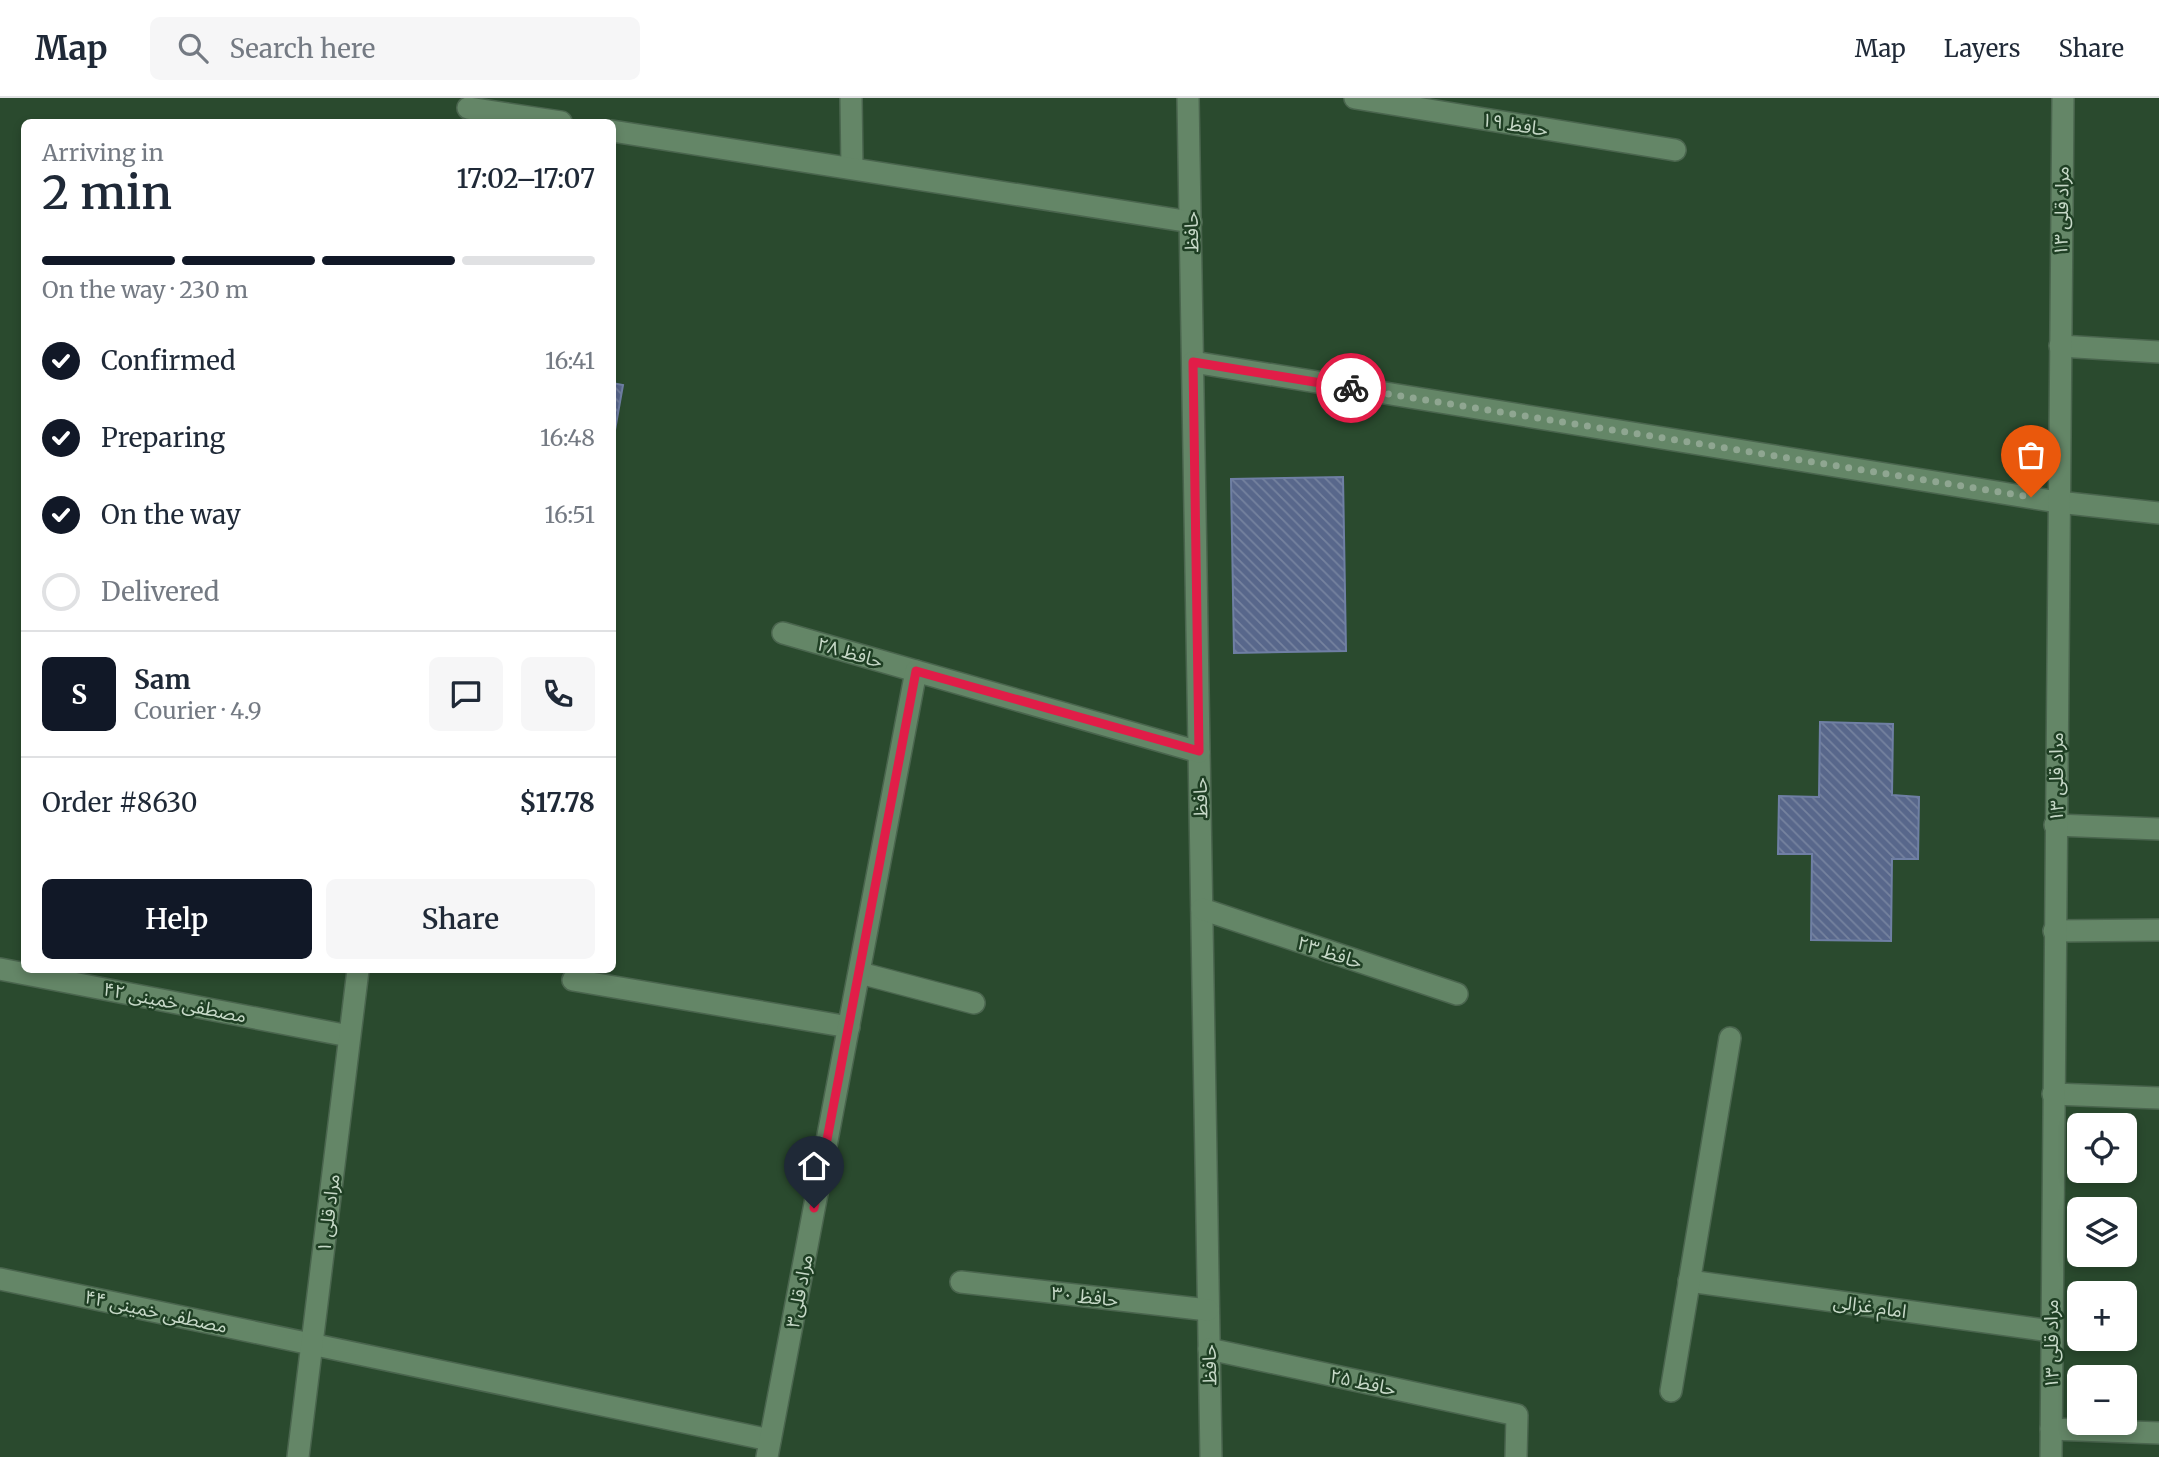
<!DOCTYPE html>
<html lang="en">
<head>
<meta charset="utf-8">
<style>
  :root { --surface:#fff; --page:#f6f6f7; --text:#1f2937; --muted:#747a83; --line:#e0e1e3; --accent:#111827 }
  body { margin:0; font-family:Merriweather,"Noto Sans Arabic",serif; background:var(--page); color:var(--text); height:100vh; display:flex; flex-direction:column; font-size:26px; white-space:nowrap }
  * { box-sizing:border-box; margin:0 }
  p { font-size:23px; color:var(--muted) }
  .icon { flex:none; width:38px; height:38px; fill:none; stroke:currentColor; stroke-width:2; stroke-linecap:round; stroke-linejoin:round }
  .map { position:relative; flex:1; overflow:hidden }
  .panel { position:absolute; left:21px; top:21px; width:595px; height:854px; display:flex; flex-direction:column; background:var(--surface); border-radius:10px; box-shadow:0 4px 10px #0003 }
  .panel>* { flex:none }
  .controls { position:absolute; left:2067px; top:1015px; display:grid; gap:14px }
  .controls a { display:grid; place-items:center; width:70px; height:70px; border-radius:10px; background:var(--surface); box-shadow:0 4px 10px #0003; font-size:35px }
  .pin { position:absolute; display:grid; place-items:center; width:60px; height:60px; color:#fff; margin:-72px -30px; border-radius:50% 50% 50% 0; rotate:-45deg; box-shadow:0 0 7px #0007 }
  .pin .icon { rotate:45deg }
  .courier { position:absolute; display:grid; place-items:center; width:70px; height:70px; margin:-35px; border:5px solid #e11d48; border-radius:50%; background:#fff; color:#222; box-shadow:0 2px 9px #0007 }
  .summary em { font-style:normal; font-weight:600 }
  .summary div { display:flex; flex-direction:column-reverse }
  .summary { display:flex; align-items:center; justify-content:space-between; height:119px; padding:0 21px }
  h1 { font-size:46px; font-weight:600; line-height:52px }
  .bar { display:grid; grid-template-columns:repeat(4,1fr); gap:10px 7px; align-content:center; height:84px; padding:0 21px }
  .bar i { height:9px; border-radius:5px; background:var(--line) }
  .bar .selected { background:var(--accent) }
  .bar p { grid-column:span 4 }
  .line { display:flex; align-items:center; gap:18px; padding:0 21px; border-top:2px solid var(--line) }
  .line div { flex:1 }
  .round { display:grid; place-items:center; flex:none; width:74px; height:74px; border-radius:10px; background:var(--page) }
  ol { padding:0 21px; list-style:none }
  li { display:flex; align-items:center; gap:21px; height:77px }
  li p { margin-inline-start:auto }
  li .icon { padding:7px; border-radius:50%; background:var(--accent); color:#fff; stroke-width:4 }
  li:last-child { color:var(--muted) }
  li i { width:38px; height:38px; border:4px solid var(--line); border-radius:50% }
  .action { display:flex; gap:14px; margin-top:auto; padding:14px 21px }
  .action a { flex:1; height:80px; border-radius:10px; background:var(--accent); color:#fff; font-size:28px; font-weight:600; line-height:80px; text-align:center }
  .action a+a { background:var(--page); color:var(--text) }
  header { display:flex; align-items:center; gap:42px; box-sizing:border-box; height:98px; padding:0 35px; background:var(--surface); border-bottom:2px solid var(--line) }
  header strong { font-size:33px }
  nav { display:flex; gap:38px; margin-inline-start:auto; font-size:24px }
  .search { width:490px; height:63px; background:var(--page); display:flex; align-items:center; gap:18px; box-sizing:border-box; padding:0 24px; border-radius:10px; color:var(--muted); font-size:26px }
  .map>svg:first-child { display:block }
  .building { fill:url(#building-back-hatch); stroke:#6f7fa4; stroke-width:2 }
  .lines { fill:none; stroke-linecap:round; stroke-linejoin:round }
  .minor-casing { stroke:#4a654e; stroke-width:24 }
  .minor { stroke:#648667; stroke-width:21 }
  .done { stroke:#8fa691; stroke-width:7; stroke-dasharray:0 12.6 }
  .route { stroke:#e11d48; stroke-width:9 }
  .labels { text-anchor:middle; stroke-width:5; stroke-linejoin:round; paint-order:stroke }
  .street-label { font-size:19px; fill:#c6d8c7; stroke:#1f3f24 }
</style>
</head>
<body>
<header>
<strong>Map</strong>
<div class="search"><svg class="icon" aria-label="search" viewBox="0 0 24 24"><circle cx="10" cy="10" r="6"/><path d="M15 15l6 6"/></svg>Search here</div>
<nav><a>Map</a><a>Layers</a><a>Share</a></nav>
</header>
<div class="map">
<svg width="2159" height="1359" viewBox="0 0 2159 1359">
  <defs>
    <pattern id="building-back-hatch" width="6" height="6" patternUnits="userSpaceOnUse" patternTransform="scale(1.75)"><rect width="6" height="6" fill="#58678b"/><path d="M-1 5l2 2M0 0l6 6M5-1l2 2" fill="none" stroke="#76839f"/></pattern>
  </defs>
  <rect width="100%" height="100%" fill="#2a4a2e"/>
  <!-- building -->
  <g class="building">
    <path d="M612,285L623,287L612,349Z"/>
    <path d="M1343,379L1346,553L1234,555L1231,381Z"/>
    <path d="M1820,624L1893,626L1892,697L1919,699L1918,761H1892L1891,843L1811,842L1812,756H1778L1779,698L1819,699Z"/>
  </g>
  <g class="lines">
    <defs>
      <g id="minor">
        <path d="M851,0L852,70"/>
        <path d="M1188,0L1211,1359"/>
        <path d="M1355,0L1675,52"/>
        <path d="M468,10L561,24"/>
        <path d="M612,33L1191,124"/>
        <path d="M2060,248L2159,254"/>
        <path d="M1193,264L2058,404L2159,415"/>
        <path d="M783,535L1199,654"/>
        <path d="M2055,727L2159,731"/>
        <path d="M1202,811L1457,896"/>
        <path d="M2054,833L2159,832"/>
        <path d="M0,871L349,938"/>
        <path d="M860,875L974,905"/>
        <path d="M573,882L849,929"/>
        <path d="M2053,996L2159,1000"/>
        <path d="M0,1181L770,1342"/>
        <path d="M1689,1183L2051,1233"/>
        <path d="M961,1184L1208,1212"/>
        <path d="M1209,1251L1517,1317L1516,1359"/>
        <path d="M1671,1293L1730,940"/>
        <path d="M2051,1331L2159,1335"/>
        <path d="M298,1359L358,872"/>
        <path d="M767,1359L916,573"/>
        <path d="M2051,1359L2063,0"/>
      </g>
    </defs>
    <!-- minor casing -->
    <use href="#minor" class="minor-casing"/>
    <!-- minor -->
    <use href="#minor" class="minor"/>
  </g>
  <g class="lines">
    <!-- done -->
    <path class="done" d="M1351,290L2031,399"/>
    <!-- route -->
    <path class="route" d="M814,1110L916,573L1199,653L1193,264L1351,290"/>
  </g>
  <g class="labels">
    <!-- street labels -->
    <g class="street-label">
      <text transform="translate(1515 26) rotate(9)" y="7">حافظ ۱۹</text>
      <text transform="translate(2061 113) rotate(-89)" y="7">مراد قلی ۱۳</text>
      <text transform="translate(1191 134) rotate(-91)" y="7">حافظ</text>
      <text transform="translate(850 554) rotate(16)" y="7">حافظ ۲۸</text>
      <text transform="translate(2056 679) rotate(-90)" y="7">مراد قلی ۱۳</text>
      <text transform="translate(1200 700) rotate(-91)" y="7">حافظ</text>
      <text transform="translate(1330 854) rotate(18)" y="7">حافظ ۲۳</text>
      <text transform="translate(175 904) rotate(11)" y="7">مصطفی خمینی ۴۲</text>
      <text transform="translate(328 1115) rotate(-83)" y="7">مراد قلی ۱</text>
      <text transform="translate(799 1193) rotate(-79)" y="7">مراد قلی۳</text>
      <text transform="translate(1085 1198) rotate(6)" y="7">حافظ ۳۰</text>
      <text transform="translate(1870 1208) rotate(8)" y="7">امام غزالی</text>
      <text transform="translate(156 1213) rotate(12)" y="7">مصطفی خمینی ۴۴</text>
      <text transform="translate(2051 1246) rotate(-90)" y="7">مراد قلی ۱۳</text>
      <text transform="translate(1209 1267) rotate(-91)" y="7">حافظ</text>
      <text transform="translate(1363 1284) rotate(12)" y="7">حافظ ۲۵</text>
    </g>
  </g>
</svg>
<div class="controls">
<a><svg class="icon" aria-label="locate" viewBox="0 0 24 24"><circle cx="12" cy="12" r="6"/><path d="M12 2v4M12 18v4M2 12h4M18 12h4"/></svg></a>
<a><svg class="icon" aria-label="layers" viewBox="0 0 24 24"><path d="M12 4l9 5-9 5-9-5zM3 14l9 5 9-5"/></svg></a>
<a>+</a>
<a>−</a>
</div>
<div class="pin" style="left:2031px;top:399px;background:#ea580c"><svg class="icon" aria-label="bag" viewBox="0 0 24 24"><path d="M5 8h14l-1 12H6zM9 8a3 3 0 0 1 6 0"/></svg></div>
<div class="pin" style="left:814px;top:1110px;background:#1f2937"><svg class="icon" aria-label="home" viewBox="0 0 24 24"><path d="M3 11l9-7 9 7M6 9v11h12V9"/></svg></div>
<div class="courier" style="left:1351px;top:290px"><svg class="icon" aria-label="bike" viewBox="0 0 24 24"><circle cx="6" cy="16" r="4"/><circle cx="18" cy="16" r="4"/><path d="M6 16l4-8h5l3 8M10 8l3 8H6M13 5h3"/></svg></div>
<section class="panel">
<div class="summary"><div><h1>2 min</h1><p>Arriving in</p></div><em>17:02–17:07</em></div>
<div class="bar"><i class="selected"></i><i class="selected"></i><i class="selected"></i><i></i><p>On the way · 230 m</p></div>
<ol>
<li><svg class="icon" aria-label="check" viewBox="0 0 24 24"><path d="M5 12l5 5 9-10"/></svg>Confirmed<p>16:41</p></li>
<li><svg class="icon" aria-label="check" viewBox="0 0 24 24"><path d="M5 12l5 5 9-10"/></svg>Preparing<p>16:48</p></li>
<li><svg class="icon" aria-label="check" viewBox="0 0 24 24"><path d="M5 12l5 5 9-10"/></svg>On the way<p>16:51</p></li>
<li><i></i>Delivered</li>
</ol>
<div class="line" style="height:126px"><b class="round" style="background:var(--accent);color:#fff">S</b><div><b>Sam</b><p>Courier · 4.9</p></div><a class="round"><svg class="icon" aria-label="chat" viewBox="0 0 24 24"><path d="M4 5h16v11H9l-5 4z"/></svg></a><a class="round"><svg class="icon" aria-label="phone" viewBox="0 0 24 24"><path d="M5 4h4l2 5-3 2q2 4 5 5l2-3 5 2v4C11 20 4 13 5 4z"/></svg></a></div>
<div class="line" style="height:91px"><div>Order #8630</div><b>$17.78</b></div>
<div class="action"><a>Help</a><a>Share</a></div>
</section>
</div>
</body>
</html>
